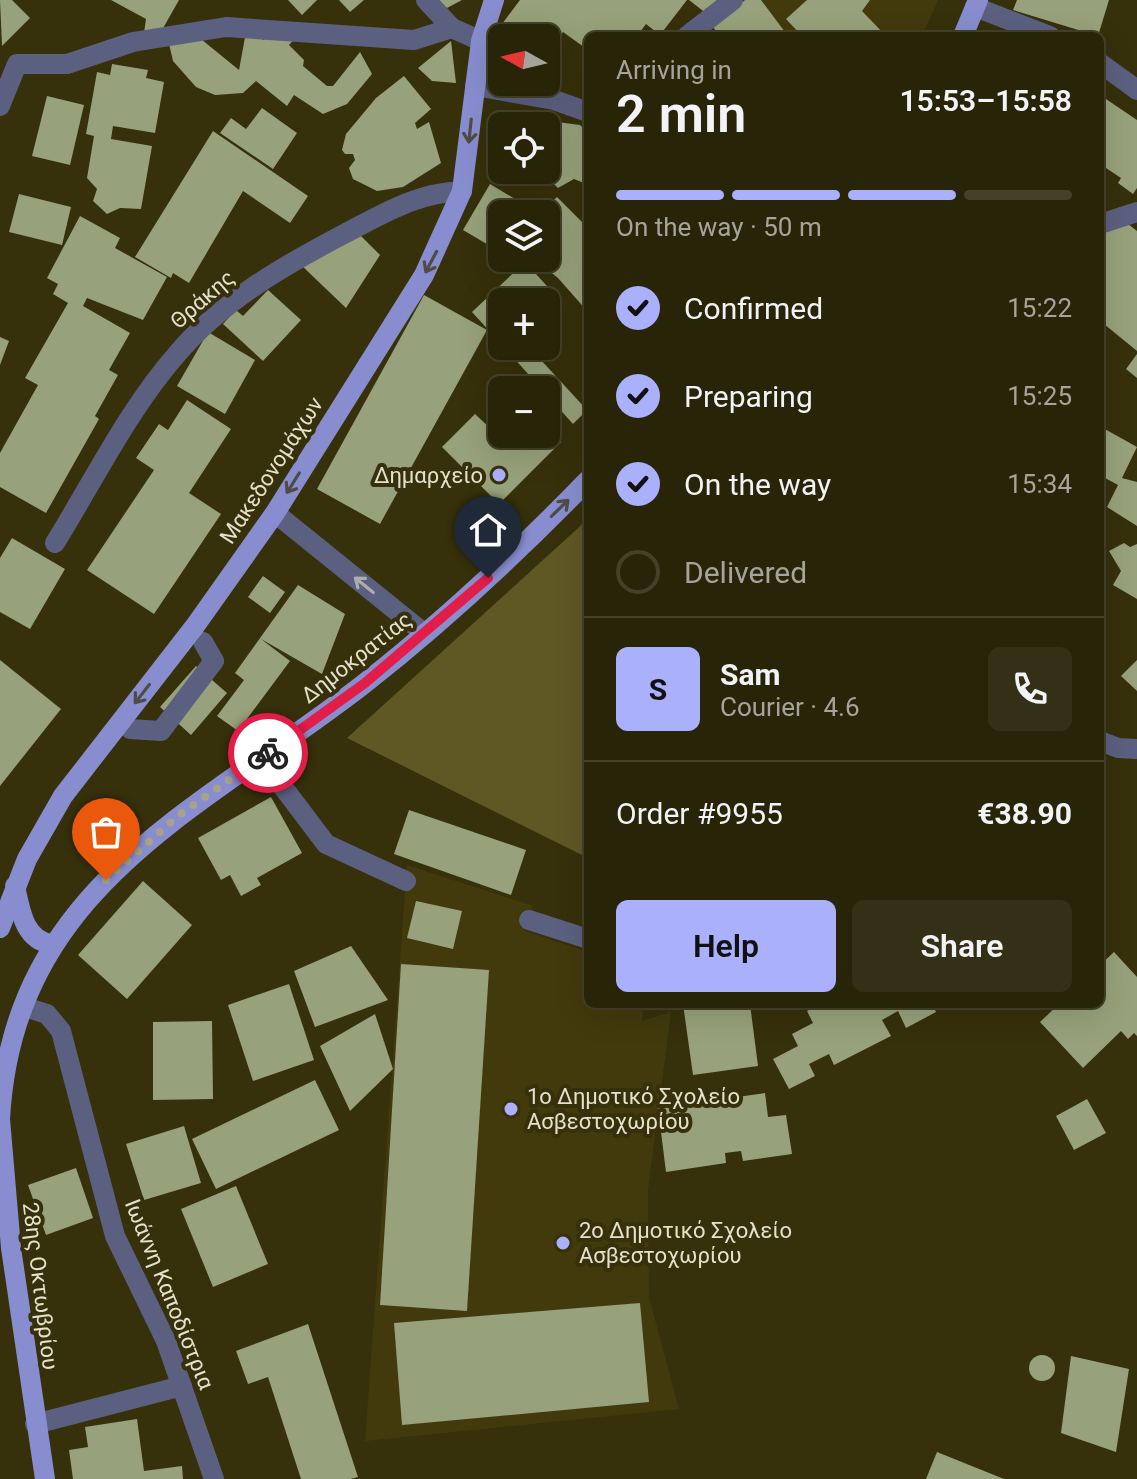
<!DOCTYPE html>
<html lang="en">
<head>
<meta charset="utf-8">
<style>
  :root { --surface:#282408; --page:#343016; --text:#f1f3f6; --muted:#a5a49c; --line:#444129; --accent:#aab0fc }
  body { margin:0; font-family:Roboto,sans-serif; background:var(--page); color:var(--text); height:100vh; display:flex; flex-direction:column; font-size:30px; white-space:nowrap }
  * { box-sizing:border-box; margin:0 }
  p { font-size:26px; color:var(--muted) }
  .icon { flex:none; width:44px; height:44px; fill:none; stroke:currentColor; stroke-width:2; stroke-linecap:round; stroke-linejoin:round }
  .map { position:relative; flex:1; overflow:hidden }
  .details { position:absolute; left:584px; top:32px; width:520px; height:976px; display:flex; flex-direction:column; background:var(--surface); border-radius:12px; box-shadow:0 8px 32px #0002,0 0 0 2px var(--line) }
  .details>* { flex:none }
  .needle { width:52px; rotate:278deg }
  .tools { position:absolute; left:488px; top:24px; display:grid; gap:16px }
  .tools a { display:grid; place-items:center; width:72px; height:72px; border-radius:12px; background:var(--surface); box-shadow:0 8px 32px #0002,0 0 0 2px var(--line); font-size:40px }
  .pin { position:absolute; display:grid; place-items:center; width:68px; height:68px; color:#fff; margin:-82px -34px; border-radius:50% 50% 50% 0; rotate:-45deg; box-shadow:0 0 8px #0007 }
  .pin .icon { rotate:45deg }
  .courier { position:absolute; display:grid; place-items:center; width:80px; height:80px; margin:-40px; border:6px solid #e11d48; border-radius:50%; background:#fff; color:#222; box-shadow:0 2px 10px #0007 }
  .overview em { font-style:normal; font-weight:600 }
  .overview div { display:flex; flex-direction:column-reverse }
  .overview { display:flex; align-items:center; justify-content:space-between; height:136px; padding:0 32px }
  h1 { font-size:52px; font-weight:600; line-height:60px }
  .bar { display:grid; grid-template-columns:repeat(4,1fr); gap:12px 8px; align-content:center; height:96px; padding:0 32px }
  .bar i { height:10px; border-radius:6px; background:var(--line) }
  .bar .selected { background:var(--accent) }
  .bar p { grid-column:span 4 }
  .line { display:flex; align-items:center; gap:20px; padding:0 32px; border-top:2px solid var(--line) }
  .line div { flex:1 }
  .round { display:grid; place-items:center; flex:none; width:84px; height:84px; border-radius:12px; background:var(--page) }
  ol { padding:0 32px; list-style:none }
  li { display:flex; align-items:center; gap:24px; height:88px }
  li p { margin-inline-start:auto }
  li .icon { padding:8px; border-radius:50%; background:var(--accent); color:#111; stroke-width:4 }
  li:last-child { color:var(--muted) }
  li i { width:44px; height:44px; border:4px solid var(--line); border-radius:50% }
  .primary-button { display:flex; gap:16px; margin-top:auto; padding:16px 32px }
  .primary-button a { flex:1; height:92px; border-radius:12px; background:var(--accent); color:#111; font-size:32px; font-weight:600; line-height:92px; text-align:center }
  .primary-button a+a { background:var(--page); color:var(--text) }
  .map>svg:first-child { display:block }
  .built { fill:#423a0c }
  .green { fill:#5f5724 }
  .building { fill:#97a17b }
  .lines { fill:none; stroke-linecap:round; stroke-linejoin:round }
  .minor { stroke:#5c6080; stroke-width:20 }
  .major { stroke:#888dcf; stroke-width:20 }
  .oneway { stroke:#4f4c46 }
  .oneway2 { stroke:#aeadae }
  .done { stroke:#a7a389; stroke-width:8; stroke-dasharray:0 14.4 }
  .route { stroke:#e11d48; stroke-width:10 }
  .poi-dot { fill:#aab0fc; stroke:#36300b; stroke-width:3 }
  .labels { text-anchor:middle; stroke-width:8; stroke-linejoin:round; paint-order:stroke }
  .street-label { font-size:22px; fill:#e4e1cd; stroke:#36300b }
  .poi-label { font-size:22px; fill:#e4e1cd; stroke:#36300b; text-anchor:start }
</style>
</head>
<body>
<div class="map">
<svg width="1137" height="1479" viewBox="0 0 1137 1479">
  <rect width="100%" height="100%" fill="#36300b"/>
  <!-- built -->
  <g class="built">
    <path d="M761,0H849L862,11L870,0H938L922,36H788Z"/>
    <path d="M407,865L533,906L525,931L588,952V1004H644L642,1021L671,1012L648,1190L649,1297L679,1409L365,1441Z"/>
  </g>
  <!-- green -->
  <path class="green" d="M588,519V858L347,738Z"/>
  <!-- building -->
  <g class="building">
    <path d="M0,0H12L30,18L2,46Z"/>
    <path d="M111,0H179L162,30L144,33L146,19Z"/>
    <path d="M288,0H317L302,15Z"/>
    <path d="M339,0H364L350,12Z"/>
    <path d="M431,0H462L447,8Z"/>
    <path d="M520,0H687L660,35L646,24L637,36H588V50L563,32L546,54V38H502V56L487,44Z"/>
    <path d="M689,0H717L707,14Z"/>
    <path d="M745,0H761L788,36H720L712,26Z"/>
    <path d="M807,0H870L862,11L886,36H802L786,19Z"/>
    <path d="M1017,0H1109L1098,36L1013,10Z"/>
    <path d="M246,32L264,40L265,33L298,35L289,45L304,60L303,66L327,86H333L360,52L372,74L347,104L323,114L294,95L287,106L256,81L243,93L215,95L196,87L173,61L169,44L196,35L239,70Z"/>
    <path d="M451,41L456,83L432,81L418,68Z"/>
    <path d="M112,64L148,70L146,78L164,82L155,133L113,126L111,139L152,146L141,209L120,208L107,214L93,201L97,189L87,178L94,136L86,134L97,72L110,75Z"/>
    <path d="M404,76L431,109L415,123L417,129L429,122L441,163L403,187L377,191L353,179L349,168L355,160L353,154H345L342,150L346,134L376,98Z"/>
    <path d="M1100,95L1137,120V188L1133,194L1118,183L1121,178L1100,164Z"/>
    <path d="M47,96L84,105L70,165L32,156Z"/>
    <path d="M262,108L297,133L273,169L220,133L231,118L246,129Z"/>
    <path d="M519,117L580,125L588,133V179L584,183L574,179L558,188L548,178L552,171H546V126H518Z"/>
    <path d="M213,131L308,196L290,223L243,191L189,283L173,273L171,278L135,257Z"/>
    <path d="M490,184L540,214H502V253L463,230Z"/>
    <path d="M19,194L71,207L62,245L9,232Z"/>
    <path d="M557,197L585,225L588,222V312L558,278L533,258H546V214H540Z"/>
    <path d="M80,216L120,238L115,248L167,277L143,320L87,298L83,306L130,333L109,370L118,375L95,416L99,419L46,513L0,487V453L38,385L25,378L68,303L53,294L58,284L47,278Z"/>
    <path d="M1123,220L1137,231V351L1104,324L1100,325V236Z"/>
    <path d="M356,231L380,255L346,308L300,264Z"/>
    <path d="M525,262L557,297L546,308V302H502V345L472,312Z"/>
    <path d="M268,290L301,320L263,361L223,324L236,310L243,316Z"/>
    <path d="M424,295L487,330L380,524L317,489Z"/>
    <path d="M208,332L255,360L225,414L177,386Z"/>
    <path d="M0,337L9,341L0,365Z"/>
    <path d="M503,346H528L587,410L573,424Z"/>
    <path d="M1137,354V378L1126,369Z"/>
    <path d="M187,400L231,429L189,493L221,514L154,614L87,570L154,470L136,458L159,424L168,430Z"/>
    <path d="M475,414L491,429L502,417V434H546V427L561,442L499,504L442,447Z"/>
    <path d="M1103,428L1137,447L1122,478L1137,482V526L1107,507L1118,485L1105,478L1100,486V434Z"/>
    <path d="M12,538L65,569L30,629L0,612V558Z"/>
    <path d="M1124,543L1130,547L1137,544V599L1113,585L1121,571L1109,551Z"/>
    <path d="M263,576L285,592L270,613L248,597Z"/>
    <path d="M298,585L345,614L322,674L261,639L290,661L238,731L217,716L244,680L235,673Z"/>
    <path d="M0,660L61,709L0,786Z"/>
    <path d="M1137,660V691L1121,676Z"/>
    <path d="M196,666L227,693L191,735L160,707Z"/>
    <path d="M271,797L302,853L257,878L261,885L241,896L230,875L221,880L198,838Z"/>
    <path d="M409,810L526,850L511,895L394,854Z"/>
    <path d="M143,881L192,925L127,999L78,955Z"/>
    <path d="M416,901L462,911L453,949L407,938Z"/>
    <path d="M351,946L388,1000L315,1027L294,971Z"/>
    <path d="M1114,952L1137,977V1036L1134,1033L1128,1039L1121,1031L1083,1068L1040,1022L1059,1004H1100V965Z"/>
    <path d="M401,964L489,970L467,1311L380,1305Z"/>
    <path d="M289,984L314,1060L253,1081L228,1005Z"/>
    <path d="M683,1004H750L758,1066L693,1075Z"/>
    <path d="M820,1004H932L936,1012L906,1028L898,1011L882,1020L891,1036L834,1065L829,1054L809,1064L815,1076L789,1089L773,1059L798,1046L792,1034L813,1023L807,1011Z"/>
    <path d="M375,1014L393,1069L350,1111L320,1046Z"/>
    <path d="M212,1021L213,1099L153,1100V1022Z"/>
    <path d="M315,1080L339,1130L216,1189L192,1139Z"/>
    <path d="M765,1093L768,1117L786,1115L792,1154L743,1161L741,1151L725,1153L726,1163L666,1172L658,1108Z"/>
    <path d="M1087,1099L1106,1133L1074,1150L1056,1116Z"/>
    <path d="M184,1126L201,1183L144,1200L126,1144Z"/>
    <path d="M76,1168L93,1218L46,1235L28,1185Z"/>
    <path d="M236,1186L268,1264L213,1287L181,1209Z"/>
    <path d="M640,1303L649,1402L402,1425L394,1323Z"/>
    <path d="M308,1324L358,1477L350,1479H301L268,1377L248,1384L236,1351Z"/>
    <circle cx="1042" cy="1368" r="13"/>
    <path d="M1071,1356L1129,1369L1116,1452L1061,1433Z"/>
    <path d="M137,1419L144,1471L182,1466L183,1479H73L69,1450L88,1447L85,1427Z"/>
    <path d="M937,1452L1004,1479H926Z"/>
  </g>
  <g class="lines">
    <!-- minor -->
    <g class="minor">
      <path d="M426,0L452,28L481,41"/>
      <path d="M975,7L1050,36"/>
      <path d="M687,36L733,0"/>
      <path d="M1100,63L1137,90"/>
      <path d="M475,86L554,100L588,112"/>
      <path d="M0,106L17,64H67L133,42L226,27L414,40L452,28"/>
      <path d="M1100,224L1137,212"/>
      <path d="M275,513L425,634"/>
      <path d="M55,543C94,480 128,410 177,354C222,301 283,266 344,234C385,213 416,193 462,191"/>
      <path d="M130,729L161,731L214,661L203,642"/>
      <path d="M1100,741L1118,748L1137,749"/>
      <path d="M261,758L326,844L406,881"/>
      <path d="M529,920L588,939"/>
      <path d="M25,1007L47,1014L61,1031L115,1236L166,1341L214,1479"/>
      <path d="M35,1424L182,1386"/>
    </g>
    <!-- major -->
    <g class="major">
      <path d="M963,36L978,0"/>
      <path d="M15,886C20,909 24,941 52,944"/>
      <path d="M0,928L27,859L63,796L195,626L275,513L424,275L462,191L481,41L494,0"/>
      <path d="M45,1479L11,1248L0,1119C13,884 204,809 365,683C444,621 518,552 588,480"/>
    </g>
  </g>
  <!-- one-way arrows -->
  <defs><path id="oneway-shaft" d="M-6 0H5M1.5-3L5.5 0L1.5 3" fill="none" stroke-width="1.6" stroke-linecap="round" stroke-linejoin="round" transform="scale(2)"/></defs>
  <g class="oneway">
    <use href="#oneway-shaft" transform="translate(470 131) rotate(96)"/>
    <use href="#oneway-shaft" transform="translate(431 262) rotate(118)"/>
    <use href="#oneway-shaft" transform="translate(293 483) rotate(122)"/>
    <use href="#oneway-shaft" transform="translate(560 508) rotate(-44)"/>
    <use href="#oneway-shaft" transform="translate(142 694) rotate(128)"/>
  </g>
  <use class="oneway2" href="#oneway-shaft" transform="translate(364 585) rotate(-141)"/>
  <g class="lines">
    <!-- done -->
    <path class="done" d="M106,880L179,815L268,753"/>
    <!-- route -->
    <path class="route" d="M268,753L365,683L488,578"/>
  </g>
  <!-- markers -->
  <g class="poi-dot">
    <circle cx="499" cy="475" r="8"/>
    <circle cx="511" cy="1109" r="8"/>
    <circle cx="563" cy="1243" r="8"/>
  </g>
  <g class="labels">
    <!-- street labels -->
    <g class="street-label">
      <text transform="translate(202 299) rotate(-41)" y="8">Θράκης</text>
      <text transform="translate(271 470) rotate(-57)" y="8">Μακεδονομάχων</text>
      <text transform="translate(356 657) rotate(-38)" y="8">Δημοκρατίας</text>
      <text transform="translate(41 1286) rotate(83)" y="8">28ης Οκτωβρίου</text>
      <text transform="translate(170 1294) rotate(68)" y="8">Ιωάννη Καποδίστρια</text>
    </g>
    <!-- poi labels -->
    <g class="poi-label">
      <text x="483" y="483" text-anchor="end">Δημαρχείο</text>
      <text x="527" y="1104">1ο Δημοτικό Σχολείο<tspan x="527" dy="25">Ασβεστοχωρίου</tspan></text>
      <text x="579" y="1238">2ο Δημοτικό Σχολείο<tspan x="579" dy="25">Ασβεστοχωρίου</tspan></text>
    </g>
  </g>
</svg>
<div class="tools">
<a><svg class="needle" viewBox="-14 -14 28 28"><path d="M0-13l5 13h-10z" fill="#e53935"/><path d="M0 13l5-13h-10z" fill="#a5a49c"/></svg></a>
<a><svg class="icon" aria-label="locate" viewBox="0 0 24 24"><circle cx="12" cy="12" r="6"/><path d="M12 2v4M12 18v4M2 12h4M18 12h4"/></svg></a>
<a><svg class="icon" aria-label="layers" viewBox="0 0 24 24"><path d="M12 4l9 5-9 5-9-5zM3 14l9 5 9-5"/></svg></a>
<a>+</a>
<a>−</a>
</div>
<div class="pin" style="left:106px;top:880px;background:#ea580c"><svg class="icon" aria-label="bag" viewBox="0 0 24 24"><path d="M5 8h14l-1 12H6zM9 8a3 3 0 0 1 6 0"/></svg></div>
<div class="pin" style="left:488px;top:578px;background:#1f2937"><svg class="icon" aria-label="home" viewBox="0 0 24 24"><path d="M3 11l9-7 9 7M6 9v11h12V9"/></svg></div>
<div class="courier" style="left:268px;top:753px"><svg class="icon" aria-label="bike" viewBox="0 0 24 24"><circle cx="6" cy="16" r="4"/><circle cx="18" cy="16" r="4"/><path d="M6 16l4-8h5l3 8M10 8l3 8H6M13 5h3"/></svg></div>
<section class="details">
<div class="overview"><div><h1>2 min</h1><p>Arriving in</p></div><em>15:53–15:58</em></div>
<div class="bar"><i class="selected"></i><i class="selected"></i><i class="selected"></i><i></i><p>On the way · 50 m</p></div>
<ol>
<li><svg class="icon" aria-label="check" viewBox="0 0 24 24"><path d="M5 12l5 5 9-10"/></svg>Confirmed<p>15:22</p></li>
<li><svg class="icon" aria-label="check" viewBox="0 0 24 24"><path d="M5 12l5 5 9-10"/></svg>Preparing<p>15:25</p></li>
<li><svg class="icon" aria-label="check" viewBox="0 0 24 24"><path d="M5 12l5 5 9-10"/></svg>On the way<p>15:34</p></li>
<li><i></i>Delivered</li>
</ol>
<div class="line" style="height:144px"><b class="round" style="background:var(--accent);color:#111">S</b><div><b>Sam</b><p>Courier · 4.6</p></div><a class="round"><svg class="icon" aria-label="phone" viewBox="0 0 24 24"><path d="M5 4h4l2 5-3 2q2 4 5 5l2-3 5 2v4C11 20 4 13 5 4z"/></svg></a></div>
<div class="line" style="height:104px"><div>Order #9955</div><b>€38.90</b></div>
<div class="primary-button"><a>Help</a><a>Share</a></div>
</section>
</div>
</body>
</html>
